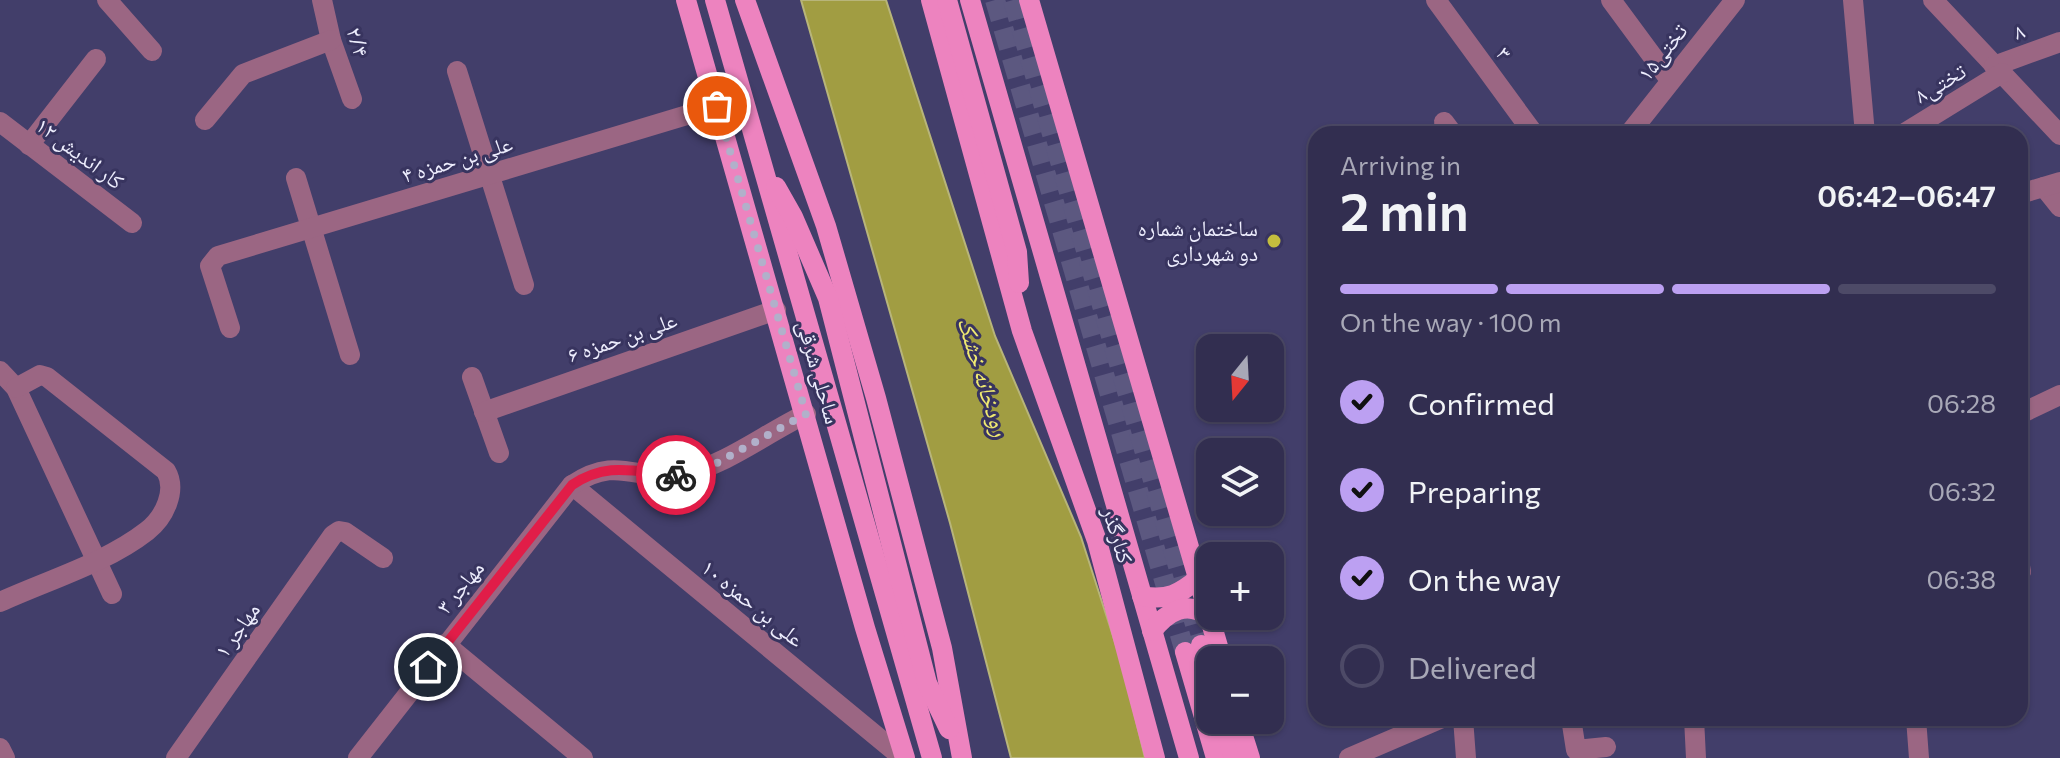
<!DOCTYPE html>
<html lang="en">
<head>
<meta charset="utf-8">
<style>
  :root { --surface:#322e50; --page:#3d3a5a; --text:#f1f3f6; --muted:#a8a8b7; --line:#4d4a67; --accent:#bca0f2 }
  body { margin:0; font-family:Commissioner,"Noto Naskh Arabic",sans-serif; background:var(--page); color:var(--text); height:100vh; display:flex; flex-direction:column; font-size:30px; white-space:nowrap }
  * { box-sizing:border-box; margin:0 }
  p { font-size:26px; color:var(--muted) }
  .icon { flex:none; width:44px; height:44px; fill:none; stroke:currentColor; stroke-width:2; stroke-linecap:round; stroke-linejoin:round }
  .map { position:relative; flex:1; overflow:hidden }
  .sheet { position:absolute; left:1308px; top:126px; width:720px; height:600px; display:flex; flex-direction:column; background:var(--surface); border-radius:24px; box-shadow:0 2px 6px #0004,0 0 0 2px var(--line) }
  .sheet>* { flex:none }
  .needle { width:52px; rotate:198deg }
  .controls { position:absolute; left:1196px; top:334px; display:grid; gap:16px }
  .controls a { display:grid; place-items:center; width:88px; height:88px; border-radius:16px; background:var(--surface); box-shadow:0 2px 6px #0004,0 0 0 2px var(--line); font-size:40px }
  .pin { position:absolute; display:grid; place-items:center; width:68px; height:68px; color:#fff; margin:-34px; border:4px solid #fff; border-radius:50%; box-shadow:0 2px 8px #0007 }
  .courier { position:absolute; display:grid; place-items:center; width:80px; height:80px; margin:-40px; border:6px solid #e11d48; border-radius:50%; background:#fff; color:#222; box-shadow:0 2px 10px #0007 }
  .headline em { font-style:normal; font-weight:600 }
  .headline div { display:flex; flex-direction:column-reverse }
  .headline { display:flex; align-items:center; justify-content:space-between; height:136px; padding:0 32px }
  h1 { font-size:52px; font-weight:600; line-height:60px }
  .bar { display:grid; grid-template-columns:repeat(4,1fr); gap:12px 8px; align-content:center; height:96px; padding:0 32px }
  .bar i { height:10px; border-radius:6px; background:var(--line) }
  .bar .on { background:var(--accent) }
  .bar p { grid-column:span 4 }
  ol { padding:0 32px; list-style:none }
  li { display:flex; align-items:center; gap:24px; height:88px }
  li p { margin-inline-start:auto }
  li .icon { padding:8px; border-radius:50%; background:var(--accent); color:#111; stroke-width:4 }
  li:last-child { color:var(--muted) }
  li i { width:44px; height:44px; border:4px solid var(--line); border-radius:50% }
  .map>svg:first-child { display:block }
  .water { fill:#a19d42; stroke:#b8b57a; stroke-width:2 }
  .lines { fill:none; stroke-linecap:round; stroke-linejoin:round }
  .major-tunnel { stroke:#5c5880; stroke-width:20; stroke-dasharray:20 10; stroke-linecap:butt }
  .minor { stroke:#9b6683; stroke-width:20 }
  .major { stroke:#ed83bf; stroke-width:20 }
  .done { stroke:#b1b0ca; stroke-width:8; stroke-dasharray:0 14.4 }
  .route { stroke:#e11d48; stroke-width:10 }
  .poi-dot { fill:#c3bd3e; stroke:#38345f; stroke-width:3 }
  .labels { text-anchor:middle; stroke-width:6; stroke-linejoin:round; paint-order:stroke }
  .street-label { font-size:22px; fill:#ededfd; stroke:#38345f }
  .poi-label { font-size:22px; fill:#ededfd; stroke:#38345f; text-anchor:end }
  .water-label { font-size:24px; font-style:italic; fill:#f0ea71; stroke:#38345f }
</style>
</head>
<body>
<div class="map">
<svg width="2060" height="758" viewBox="0 0 2060 758">
  <rect width="100%" height="100%" fill="#423e6a"/>
  <!-- water -->
  <path class="water" d="M801,0H886L995,336L1081,537L1123,667L1145,758H1011L950,523Z"/>
  <g class="lines">
    <!-- major-tunnel -->
    <g class="major-tunnel">
      <path d="M995,0L1185,652"/>
      <path d="M1013,0L1201,645"/>
    </g>
    <!-- minor -->
    <g class="minor">
      <path d="M107,0L152,51"/>
      <path d="M322,0L331,40L352,99"/>
      <path d="M1436,0L1534,134"/>
      <path d="M1611,0L1670,80"/>
      <path d="M1853,0L1865,134"/>
      <path d="M1933,0L2060,135"/>
      <path d="M1994,66L2060,42"/>
      <path d="M457,71L524,285"/>
      <path d="M205,120L243,74L331,40"/>
      <path d="M0,122L132,223"/>
      <path d="M1444,122L1453,134"/>
      <path d="M1629,134L1735,0"/>
      <path d="M1903,134L2002,73"/>
      <path d="M29,145L96,59"/>
      <path d="M296,178L350,355"/>
      <path d="M2044,187L2060,207"/>
      <path d="M2020,194L2060,182"/>
      <path d="M230,328L210,266L218,256L717,106"/>
      <path d="M0,371L16,388L112,594"/>
      <path d="M472,377L499,453"/>
      <path d="M484,412L776,310"/>
      <path d="M2020,414L2060,395"/>
      <path d="M572,485L903,758"/>
      <path d="M2020,566L2021,572"/>
      <path d="M0,602C48,580 106,563 147,531C165,517 177,490 166,471L47,377L40,375L16,388"/>
      <path d="M445,644L583,758"/>
      <path d="M1463,718L1466,758"/>
      <path d="M1571,718L1576,750L1606,747"/>
      <path d="M1694,718L1696,758"/>
      <path d="M1916,718L1919,758"/>
      <path d="M0,748L5,758"/>
      <path d="M176,758L333,535L339,531L345,532L383,558"/>
      <path d="M358,758L572,485C620,453 638,484 684,474C728,464 766,433 806,414"/>
      <path d="M1349,758L1442,718"/>
    </g>
    <!-- major -->
    <g class="major">
      <path d="M686,0L865,628L905,758"/>
      <path d="M715,0L932,758"/>
      <path d="M745,0L826,226L876,398L942,648L962,758"/>
      <path d="M931,0L1022,331L1097,541L1155,758"/>
      <path d="M947,0L1017,252L1019,283"/>
      <path d="M970,0L1189,758"/>
      <path d="M1029,0L1222,660"/>
      <path d="M776,187L793,217L828,298L927,683L949,729"/>
      <path d="M1142,596C1167,601 1180,594 1199,578"/>
      <path d="M1152,631C1167,612 1187,599 1209,617"/>
      <path d="M1201,645L1210,675"/>
      <path d="M1185,652L1216,758"/>
      <path d="M1223,720L1234,758"/>
      <path d="M1238,720L1250,758"/>
    </g>
  </g>
  <g class="lines">
    <!-- done -->
    <path class="done" d="M676,475L715,464L806,414L717,106"/>
    <!-- route -->
    <path class="route" d="M428,667L572,485C608,461 634,472 676,475"/>
  </g>
  <!-- markers -->
  <circle class="poi-dot" cx="1274" cy="241" r="8"/>
  <g class="labels">
    <!-- street labels -->
    <g class="street-label">
      <text transform="translate(2019 31) rotate(-19)" y="8">۸</text>
      <text transform="translate(358 42) rotate(73)" y="8">۲/۴</text>
      <text transform="translate(1662 52) rotate(-52)" y="8">تختی۱۵</text>
      <text transform="translate(1504 53) rotate(54)" y="8">۳</text>
      <text transform="translate(1940 83) rotate(-31)" y="8">تختی۸</text>
      <text transform="translate(80 153) rotate(37)" y="8">۱۲ کار اندیش</text>
      <text transform="translate(457 159) rotate(-17)" y="8">۴ علی بن حمزه</text>
      <text transform="translate(622 337) rotate(-19)" y="8">۶ علی بن حمزه</text>
      <text transform="translate(819 372) rotate(74)" y="8">ساحلی شرقی</text>
      <text transform="translate(1118 535) rotate(73)" y="8">کنارگذر</text>
      <text transform="translate(460 587) rotate(-51)" y="8">۳ مهاجر</text>
      <text transform="translate(753 603) rotate(39)" y="8">۱۰ علی بن حمزه</text>
      <text transform="translate(237 630) rotate(-55)" y="8">۱ مهاجر</text>
    </g>
    <!-- poi labels -->
    <g class="poi-label">
      <text x="1258" y="236">ساختمان شماره<tspan x="1258" dy="25">دو شهرداری</tspan></text>
    </g>
    <!-- water labels -->
    <g class="water-label">
      <text transform="translate(983 377) rotate(73)" y="8">رودخانه خشک</text>
    </g>
  </g>
</svg>
<div class="controls">
<a><svg class="needle" viewBox="-14 -14 28 28"><path d="M0-13l5 13h-10z" fill="#e53935"/><path d="M0 13l5-13h-10z" fill="#a8a8b7"/></svg></a>
<a><svg class="icon" aria-label="layers" viewBox="0 0 24 24"><path d="M12 4l9 5-9 5-9-5zM3 14l9 5 9-5"/></svg></a>
<a>+</a>
<a>−</a>
</div>
<div class="pin" style="left:717px;top:106px;background:#ea580c"><svg class="icon" aria-label="bag" viewBox="0 0 24 24"><path d="M5 8h14l-1 12H6zM9 8a3 3 0 0 1 6 0"/></svg></div>
<div class="pin" style="left:428px;top:667px;background:#1f2937"><svg class="icon" aria-label="home" viewBox="0 0 24 24"><path d="M3 11l9-7 9 7M6 9v11h12V9"/></svg></div>
<div class="courier" style="left:676px;top:475px"><svg class="icon" aria-label="bike" viewBox="0 0 24 24"><circle cx="6" cy="16" r="4"/><circle cx="18" cy="16" r="4"/><path d="M6 16l4-8h5l3 8M10 8l3 8H6M13 5h3"/></svg></div>
<section class="sheet">
<div class="headline"><div><h1>2 min</h1><p>Arriving in</p></div><em>06:42–06:47</em></div>
<div class="bar"><i class="on"></i><i class="on"></i><i class="on"></i><i></i><p>On the way · 100 m</p></div>
<ol>
<li><svg class="icon" aria-label="check" viewBox="0 0 24 24"><path d="M5 12l5 5 9-10"/></svg>Confirmed<p>06:28</p></li>
<li><svg class="icon" aria-label="check" viewBox="0 0 24 24"><path d="M5 12l5 5 9-10"/></svg>Preparing<p>06:32</p></li>
<li><svg class="icon" aria-label="check" viewBox="0 0 24 24"><path d="M5 12l5 5 9-10"/></svg>On the way<p>06:38</p></li>
<li><i></i>Delivered</li>
</ol>
</section>
</div>
</body>
</html>
